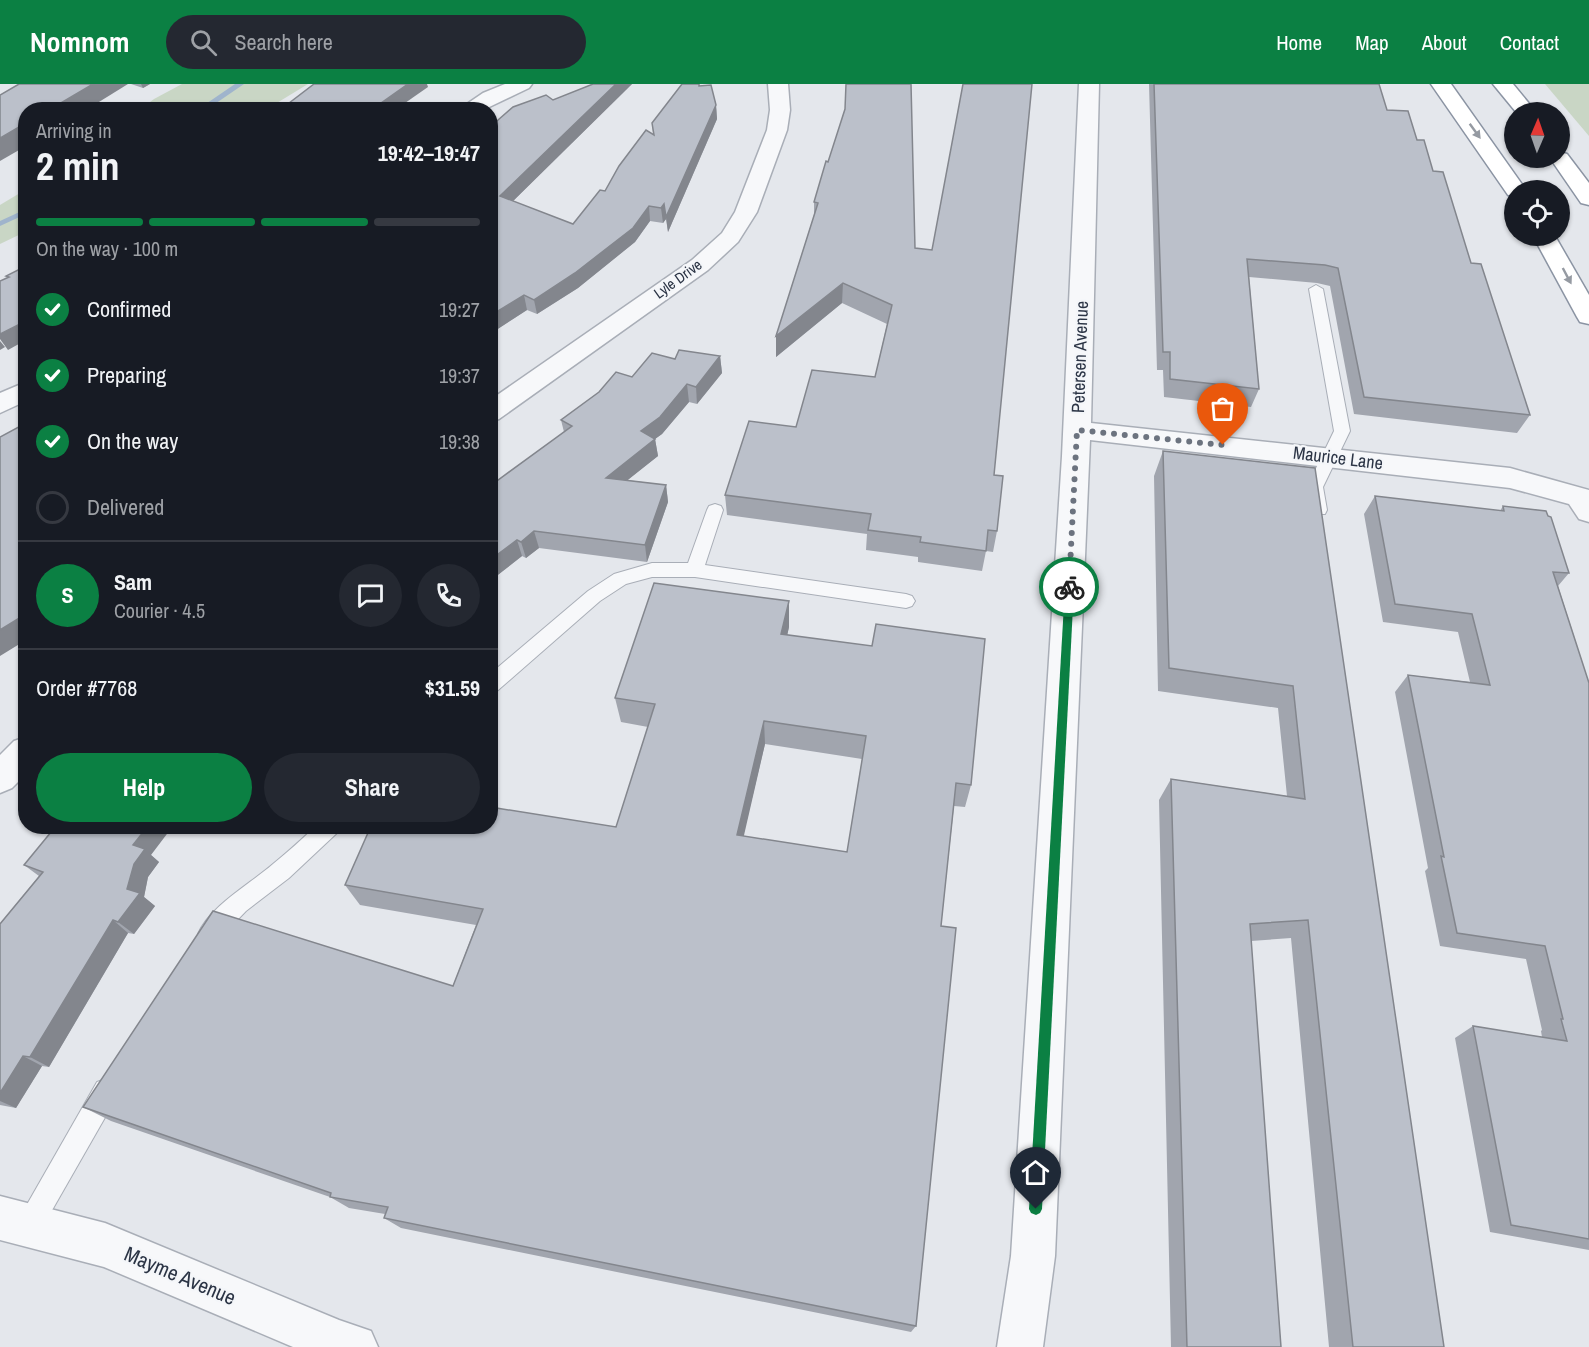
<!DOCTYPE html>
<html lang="en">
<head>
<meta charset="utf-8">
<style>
  :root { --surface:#171b24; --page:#242831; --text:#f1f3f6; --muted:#9ea1a6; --line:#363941; --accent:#0b8043 }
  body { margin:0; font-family:"Archivo Narrow",sans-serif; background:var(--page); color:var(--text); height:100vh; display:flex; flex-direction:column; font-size:22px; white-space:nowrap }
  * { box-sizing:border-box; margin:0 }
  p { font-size:20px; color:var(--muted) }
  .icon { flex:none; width:33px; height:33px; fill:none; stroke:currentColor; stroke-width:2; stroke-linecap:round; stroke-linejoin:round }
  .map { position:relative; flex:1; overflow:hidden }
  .panel { position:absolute; left:18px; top:18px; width:480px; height:732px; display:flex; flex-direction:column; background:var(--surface); border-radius:24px; box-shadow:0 2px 4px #0004 }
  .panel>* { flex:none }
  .needle { width:39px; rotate:2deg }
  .buttons { position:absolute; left:1504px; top:18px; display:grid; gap:12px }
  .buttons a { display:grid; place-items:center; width:66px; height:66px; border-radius:50%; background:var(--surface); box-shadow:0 2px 4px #0004; font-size:30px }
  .pin { position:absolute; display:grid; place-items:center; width:51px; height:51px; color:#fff; margin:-62px -26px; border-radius:50% 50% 50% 0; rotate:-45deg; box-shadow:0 0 6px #0007 }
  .pin .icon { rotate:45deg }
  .courier { position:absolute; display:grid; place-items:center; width:60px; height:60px; margin:-30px; border:4px solid #0b8043; border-radius:50%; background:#fff; color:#222; box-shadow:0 2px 8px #0007 }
  .summary em { font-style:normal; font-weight:800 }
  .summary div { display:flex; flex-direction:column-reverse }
  .summary { display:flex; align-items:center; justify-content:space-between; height:102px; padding:0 18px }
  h1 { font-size:39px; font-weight:800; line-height:45px }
  .bar { display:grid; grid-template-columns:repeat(4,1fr); gap:9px 6px; align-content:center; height:72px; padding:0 18px }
  .bar i { height:8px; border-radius:4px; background:var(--line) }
  .bar .selected { background:var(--accent) }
  .bar p { grid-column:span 4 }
  .line { display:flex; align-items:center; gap:15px; padding:0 18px; border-top:2px solid var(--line) }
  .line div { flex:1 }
  .round { display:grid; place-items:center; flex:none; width:63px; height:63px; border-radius:32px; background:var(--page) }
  ol { padding:0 18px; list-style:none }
  li { display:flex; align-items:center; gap:18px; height:66px }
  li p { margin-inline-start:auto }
  li .icon { padding:6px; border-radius:50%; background:var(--accent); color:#fff; stroke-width:4 }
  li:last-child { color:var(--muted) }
  li i { width:33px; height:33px; border:3px solid var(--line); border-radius:50% }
  .action { display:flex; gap:12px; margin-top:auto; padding:12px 18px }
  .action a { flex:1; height:69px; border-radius:36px; background:var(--accent); color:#fff; font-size:24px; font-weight:800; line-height:69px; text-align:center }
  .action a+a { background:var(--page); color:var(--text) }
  header { display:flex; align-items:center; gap:36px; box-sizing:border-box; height:84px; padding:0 30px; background:var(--accent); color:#fff }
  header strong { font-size:28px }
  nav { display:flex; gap:33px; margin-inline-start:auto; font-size:21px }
  .search { width:420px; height:54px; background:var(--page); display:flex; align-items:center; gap:15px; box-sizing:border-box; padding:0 21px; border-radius:33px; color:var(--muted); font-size:22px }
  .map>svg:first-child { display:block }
  .green { fill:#c9d6c5 }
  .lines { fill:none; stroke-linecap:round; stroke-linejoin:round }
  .stream { fill:#9fb4cc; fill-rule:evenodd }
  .lane-casing { stroke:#a9aeb7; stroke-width:2 }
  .street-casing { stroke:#a9aeb7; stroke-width:3 }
  .highway-casing { stroke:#8b94a3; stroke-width:3 }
  .lane { fill:#f7f8fa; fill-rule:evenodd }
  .street { fill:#f7f8fa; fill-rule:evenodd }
  .highway { fill:#fff; fill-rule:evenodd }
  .wall { fill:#a1a5ae; fill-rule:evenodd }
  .shaded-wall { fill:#83868d }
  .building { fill:#bbc0ca; stroke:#83868d; stroke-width:1.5; fill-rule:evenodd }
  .oneway { fill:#959aa2 }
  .route { fill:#0b8043 }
  .done { stroke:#6c737f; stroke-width:6; stroke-dasharray:0 10.8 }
  .labels { text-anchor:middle; stroke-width:4.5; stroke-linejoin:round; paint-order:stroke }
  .far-street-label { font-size:15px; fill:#2b3445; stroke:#f4f6f9 }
  .street-label { font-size:18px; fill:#2b3445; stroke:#f4f6f9 }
  .near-street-label { font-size:21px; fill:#2b3445; stroke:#f4f6f9 }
</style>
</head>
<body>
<header>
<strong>Nomnom</strong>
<div class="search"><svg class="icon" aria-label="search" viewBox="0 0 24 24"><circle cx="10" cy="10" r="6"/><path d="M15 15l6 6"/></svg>Search here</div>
<nav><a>Home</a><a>Map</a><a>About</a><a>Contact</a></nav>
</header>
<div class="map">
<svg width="1589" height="1263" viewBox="0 0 1589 1263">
  <rect width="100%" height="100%" fill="#e4e7ec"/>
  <!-- green -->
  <g class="green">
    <path d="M182,0H308L267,25H141L154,15Z"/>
    <path d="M1545,0H1589V52Z"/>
    <path d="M25,106V148L0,160V121Z"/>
  </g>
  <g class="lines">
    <!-- stream -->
    <g class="stream">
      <path d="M235,0H244L206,26H197Z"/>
      <path d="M26,125V130L0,142V137Z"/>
    </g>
    <defs>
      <g id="lane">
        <path d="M1316,201L1323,205L1350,347L1323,403L1327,426L1325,430H1313L1307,403L1334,347L1309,205Z"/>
        <path d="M715,420L721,422L723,426L705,481L906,510L912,512L915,517L912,522L906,524L695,493H652L626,500L600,517L497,607L490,610V590L588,507L614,490L652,479H688L707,426L709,422Z"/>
        <path d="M316,742H341L338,748L289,794L246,827L217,857L209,860L201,857L198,850C210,822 250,800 273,780C288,768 302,755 316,742Z"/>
        <path d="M106,995L115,998L118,1007L115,1016L39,1149L30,1153L21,1149L17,1140L21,1131L97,998Z"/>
      </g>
      <g id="street">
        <path d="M505,0H532L529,4L483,26H458L483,9Z"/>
        <path d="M768,0H788L790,26L787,46L757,128L738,158L708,186L499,335L490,338V316L692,176L722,149L735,128L767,46L770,26Z"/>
        <path d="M1079,0H1099L1091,339L1510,384L1589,406V438L1579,435L1569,420L1510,404L1090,356L1055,1172L1043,1263H997L1011,1172L1062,372Z"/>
        <path d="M26,298V317L0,329V309Z"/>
        <path d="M26,653V690L12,704L0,709V671L14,657Z"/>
        <path d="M0,1112L105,1139L339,1236L371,1247L378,1263H293L104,1183L0,1156Z"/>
      </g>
      <g id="highway">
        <path d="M1431,0H1451L1526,106H1515V112L1508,111Z"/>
        <path d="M1493,0H1513L1536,28H1516Z"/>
        <path d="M1560,68L1567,70L1589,99V121L1581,119L1550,74H1560Z"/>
        <path d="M1533,152H1555L1589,211V240L1580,238L1577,233Z"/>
      </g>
    </defs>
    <!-- lane casing -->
    <use href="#lane" class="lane-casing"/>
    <!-- street casing -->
    <use href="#street" class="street-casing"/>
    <!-- highway casing -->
    <use href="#highway" class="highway-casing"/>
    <!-- lane -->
    <use href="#lane" class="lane"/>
    <!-- street -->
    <use href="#street" class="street"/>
    <!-- highway -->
    <use href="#highway" class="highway"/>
  </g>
  <!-- wall -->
  <g class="wall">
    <path d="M131,0H150L143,4Z"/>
    <path d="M593,0H632L513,117L573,140L605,107L653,50L652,39L699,2L716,21L717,35L668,148L666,135L663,139L650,137L635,158L578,204L537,230L527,226L490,250V43L553,16Z"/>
    <path d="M1149,0H1379L1387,26L1417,56L1433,87L1471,179L1530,331L1517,349L1354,330L1330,202L1317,199L1249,193L1259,305L1251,323L1164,313L1163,286H1157Z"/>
    <path d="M814,118L915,164L994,391L997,447L993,468L986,467L982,487L918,478V473L866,466L867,450L727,431L725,411L796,343L875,293L887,240L842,219L776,273V252L814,131Z"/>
    <path d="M720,272L722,289L697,320L689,318L662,350L655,355L658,372L627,396L666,401L668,418L647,478L539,464L526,474L522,472L490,497V392L498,396L564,348L561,336L632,293L675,275Z"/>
    <path d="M1163,367L1315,384L1444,1263H1329L1291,854L1251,857L1281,1263H1171L1159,716L1171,695L1287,712L1278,624L1158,607L1154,392Z"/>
    <path d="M1375,412L1500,427L1503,422L1569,489L1558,502L1589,599V1166L1490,1148L1455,954L1473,942L1542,953L1541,947L1542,946L1526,875L1440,862L1425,787L1428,784L1395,608L1408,591L1470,598L1458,548L1383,538L1364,430Z"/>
    <path d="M789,543L787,551L971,701L965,723L954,722L941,842L916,1242L911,1248L401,1144L384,1134L385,1130L349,1124L330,1113L111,1037L83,1023L453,902L476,841L360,821L345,801L616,743L648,643L621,638L615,614ZM765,660L862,675L847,768L743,752Z"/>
    <path d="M151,771L159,778L148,793L144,813L155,822L134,850L128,849L49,983L42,982L16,1024L0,1021V840L39,792L24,781Z"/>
  </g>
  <!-- shaded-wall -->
  <g class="shaded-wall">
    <path d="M93,0H128L86,26H49Z"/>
    <path d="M141,0H150L143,4Z"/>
    <path d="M408,0H427L428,3L395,26H371Z"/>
    <path d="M616,0H632L503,127L500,112Z"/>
    <path d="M716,21L717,35L668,148L666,133Z"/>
    <path d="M26,39V62L0,77V54Z"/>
    <path d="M664,120L666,135L663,139L661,124Z"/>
    <path d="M649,122L650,137L635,158L578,204L537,230L534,216Z"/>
    <path d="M843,199L842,219L776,273V252Z"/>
    <path d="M524,211L527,226L490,250V232Z"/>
    <path d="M26,237V256L8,266L0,255V250Z"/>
    <path d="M0,257L5,263L0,266Z"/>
    <path d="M720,272L722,289L697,320L696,303Z"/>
    <path d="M687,300L689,318L662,350L655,355L658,372L609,411L606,394L641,347Z"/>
    <path d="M666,401L668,418L647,478L645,461Z"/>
    <path d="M534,447L539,464L526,474L521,458Z"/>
    <path d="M517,456L522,472L490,497V476Z"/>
    <path d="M789,517V543L782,575L781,550Z"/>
    <path d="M26,530V556L0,572V546Z"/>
    <path d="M764,637L765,660L739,773L737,751Z"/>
    <path d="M148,742H173L151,771L159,778L148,793L144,813L155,822L134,850L118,838L127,805L133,761Z"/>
    <path d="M113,836L128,849L49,983L30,973Z"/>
    <path d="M23,972L42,982L16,1024L0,1017V1009Z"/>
  </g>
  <!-- building -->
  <g class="building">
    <path d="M19,0H93L49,26H26V39L0,54V11Z"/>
    <path d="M314,0H408L371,26H280Z"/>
    <path d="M593,0H616L500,112L573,140L600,106L605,107L619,82L646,46L654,51L652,39L682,0H699V2L711,1L716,21L666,133L664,120L661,124L649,122L633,144L575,189L534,216L524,211L490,232V43L513,23L546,11L553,16Z"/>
    <path d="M846,0H911L915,164L932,166L963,0H1032L994,391L1003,392L997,447L988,446L986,467L920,458L921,453L868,446L871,430L725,411L749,337L796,343L812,286L875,293L892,221L843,199L776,252L818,119L814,118L826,77L828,78L845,25Z"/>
    <path d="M1154,0H1379L1387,26L1408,27L1417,56H1424L1433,87L1443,88L1471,179L1481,180L1530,331L1364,313L1338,184L1325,181L1247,175L1259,305L1170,295V268H1163Z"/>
    <path d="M26,182V237L0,250V197L9,193L6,192Z"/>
    <path d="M679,266L720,272L696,303L687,300L660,333L641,347L655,355L606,394L666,401L645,461L534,447L521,458L517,456L490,476V392L498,396L572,342L561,336L599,308L616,288L632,293L652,269L675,275Z"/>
    <path d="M26,339V530L0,546V353Z"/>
    <path d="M1163,367L1315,384L1444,1263H1353L1308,836L1250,840L1281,1263H1187L1171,695L1305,715L1293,602L1169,584Z"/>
    <path d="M1375,412L1504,427L1503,422L1546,427L1548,432L1551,433L1569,489L1553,488L1589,599V1155L1511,1141L1473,942L1567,957L1561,935H1563L1545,862L1457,849L1441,772L1444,773L1408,591L1490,601L1472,530L1395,520Z"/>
    <path d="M654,499L789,517L781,550L872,562L876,540L985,555L971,701L956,699L941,842L956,844L916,1242L384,1134L388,1123L330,1113L331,1109L83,1023L213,827L453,902L483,825L345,801L371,742H490V723L616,743L655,620L615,614ZM764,637L866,652L847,768L737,751Z"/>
    <path d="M56,742H148L133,761L145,765L134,780L127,805L140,809L118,838L113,836L30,973L23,972L0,1009V840L43,788L24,781Z"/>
  </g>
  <!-- one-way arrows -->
  <defs><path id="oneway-solid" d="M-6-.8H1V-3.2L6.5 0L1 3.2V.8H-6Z" transform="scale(1.5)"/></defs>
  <g class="oneway">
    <use href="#oneway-solid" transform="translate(1475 47) rotate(54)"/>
    <use href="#oneway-solid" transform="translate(1567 192) rotate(62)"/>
  </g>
  <!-- route -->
  <path class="route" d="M1069,499L1074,503L1042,1125L1040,1129L1036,1131L1031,1129L1029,1125L1065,503Z"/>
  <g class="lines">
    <!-- done -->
    <path class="done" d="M1069,503L1077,346L1223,361"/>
  </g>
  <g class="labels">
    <!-- far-street labels -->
    <g class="far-street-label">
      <text transform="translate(678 195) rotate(-36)" y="5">Lyle Drive</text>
    </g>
    <!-- street labels -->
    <g class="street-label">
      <text transform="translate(1080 273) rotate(-88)" y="6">Petersen Avenue</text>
      <text transform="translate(1338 374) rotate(7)" y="6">Maurice Lane</text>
    </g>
    <!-- near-street labels -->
    <g class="near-street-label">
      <text transform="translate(180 1192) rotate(23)" y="7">Mayme Avenue</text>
    </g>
  </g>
</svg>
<div class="buttons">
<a><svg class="needle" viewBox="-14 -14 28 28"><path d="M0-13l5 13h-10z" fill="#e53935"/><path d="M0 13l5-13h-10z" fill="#9ea1a6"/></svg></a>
<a><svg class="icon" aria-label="locate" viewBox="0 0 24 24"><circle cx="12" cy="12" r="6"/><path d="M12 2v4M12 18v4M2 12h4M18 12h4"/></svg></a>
</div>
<div class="pin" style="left:1223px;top:361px;background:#ea580c"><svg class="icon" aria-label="bag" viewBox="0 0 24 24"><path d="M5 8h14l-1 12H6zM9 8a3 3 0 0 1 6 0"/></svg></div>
<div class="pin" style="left:1036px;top:1125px;background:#1f2937"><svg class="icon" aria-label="home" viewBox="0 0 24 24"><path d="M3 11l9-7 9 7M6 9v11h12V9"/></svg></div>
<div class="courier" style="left:1069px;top:503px"><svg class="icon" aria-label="bike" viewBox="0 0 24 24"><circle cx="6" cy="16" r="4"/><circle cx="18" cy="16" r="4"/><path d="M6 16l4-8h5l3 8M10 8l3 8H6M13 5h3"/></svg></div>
<section class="panel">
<div class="summary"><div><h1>2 min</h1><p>Arriving in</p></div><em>19:42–19:47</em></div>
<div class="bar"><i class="selected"></i><i class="selected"></i><i class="selected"></i><i></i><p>On the way · 100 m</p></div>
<ol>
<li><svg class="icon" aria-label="check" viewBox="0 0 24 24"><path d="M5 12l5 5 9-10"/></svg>Confirmed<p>19:27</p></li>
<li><svg class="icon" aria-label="check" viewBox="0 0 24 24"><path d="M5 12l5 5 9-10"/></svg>Preparing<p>19:37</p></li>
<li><svg class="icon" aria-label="check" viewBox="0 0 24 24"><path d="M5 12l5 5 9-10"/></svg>On the way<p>19:38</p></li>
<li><i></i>Delivered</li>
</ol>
<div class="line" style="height:108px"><b class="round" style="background:var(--accent);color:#fff">S</b><div><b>Sam</b><p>Courier · 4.5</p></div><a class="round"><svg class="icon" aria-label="chat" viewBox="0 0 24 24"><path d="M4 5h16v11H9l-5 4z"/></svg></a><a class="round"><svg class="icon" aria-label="phone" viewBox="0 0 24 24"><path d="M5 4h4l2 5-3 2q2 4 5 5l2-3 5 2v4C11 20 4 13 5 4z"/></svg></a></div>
<div class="line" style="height:78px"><div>Order #7768</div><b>$31.59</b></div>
<div class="action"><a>Help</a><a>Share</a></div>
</section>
</div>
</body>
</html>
